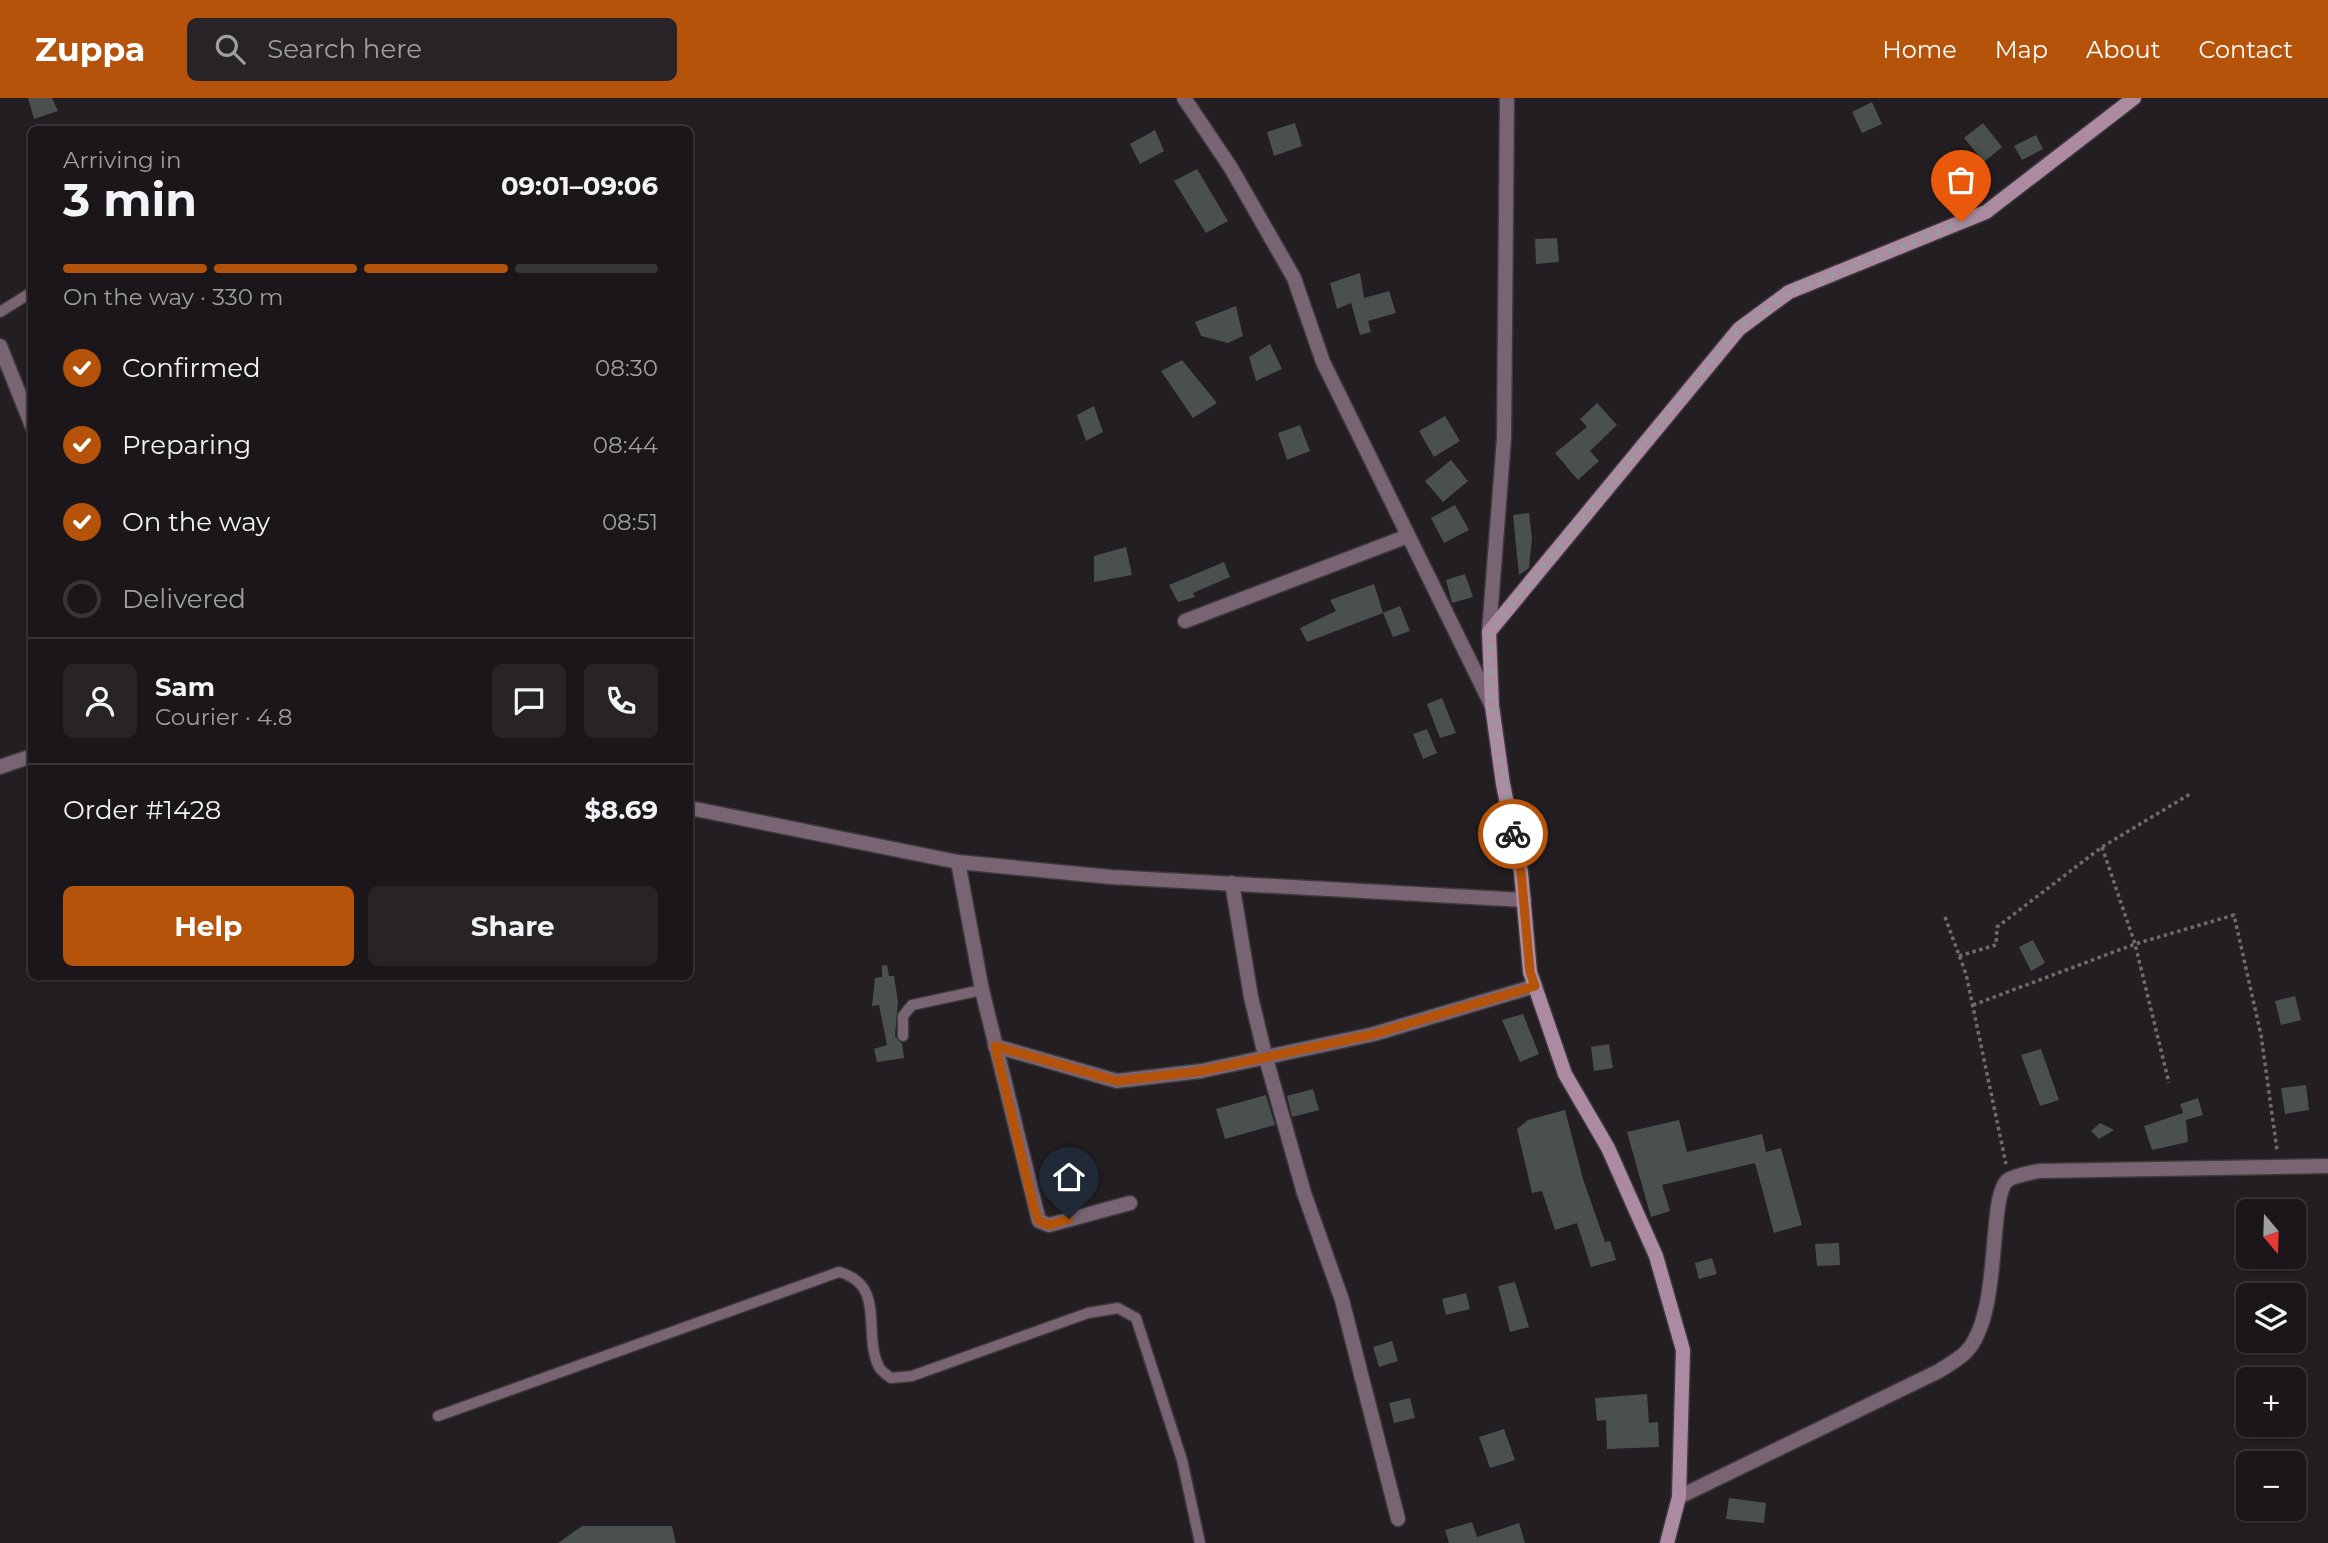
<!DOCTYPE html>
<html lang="en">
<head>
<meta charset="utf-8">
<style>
  :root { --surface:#1a1619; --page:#272326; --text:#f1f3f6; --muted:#9f9fa2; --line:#383538; --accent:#b45309 }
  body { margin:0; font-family:Montserrat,sans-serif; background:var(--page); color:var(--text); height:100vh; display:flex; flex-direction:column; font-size:26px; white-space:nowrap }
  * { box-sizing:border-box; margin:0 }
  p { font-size:23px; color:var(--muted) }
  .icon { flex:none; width:38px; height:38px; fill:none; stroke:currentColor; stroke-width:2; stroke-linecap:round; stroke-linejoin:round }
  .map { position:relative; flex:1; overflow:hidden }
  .panel { position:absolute; left:28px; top:28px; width:665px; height:854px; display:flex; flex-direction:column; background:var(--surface); border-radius:10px; box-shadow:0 2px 5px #0004,0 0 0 2px var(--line) }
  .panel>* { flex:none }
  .needle { width:46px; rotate:161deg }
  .controls { position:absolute; left:2236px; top:1101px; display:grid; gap:14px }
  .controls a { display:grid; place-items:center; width:70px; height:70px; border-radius:10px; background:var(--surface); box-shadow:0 2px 5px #0004,0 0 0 2px var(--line); font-size:35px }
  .pin { position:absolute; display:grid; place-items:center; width:60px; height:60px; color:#fff; margin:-72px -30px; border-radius:50% 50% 50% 0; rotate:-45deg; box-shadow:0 0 7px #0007 }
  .pin .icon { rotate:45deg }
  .courier { position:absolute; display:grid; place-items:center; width:70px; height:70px; margin:-35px; border:5px solid #b45309; border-radius:50%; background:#fff; color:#222; box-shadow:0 2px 9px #0007 }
  .head em { font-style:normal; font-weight:700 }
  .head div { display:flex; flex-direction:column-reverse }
  .head { display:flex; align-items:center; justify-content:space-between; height:119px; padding:0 35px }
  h1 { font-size:46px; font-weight:700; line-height:52px }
  .bar { display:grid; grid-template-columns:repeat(4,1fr); gap:10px 7px; align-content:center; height:84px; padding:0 35px }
  .bar i { height:9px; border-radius:5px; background:var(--line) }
  .bar .on { background:var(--accent) }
  .bar p { grid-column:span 4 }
  .line { display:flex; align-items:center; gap:18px; padding:0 35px; border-top:2px solid var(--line) }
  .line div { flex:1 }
  .round { display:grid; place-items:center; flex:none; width:74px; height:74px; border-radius:10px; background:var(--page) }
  ol { padding:0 35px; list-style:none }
  li { display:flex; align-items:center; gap:21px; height:77px }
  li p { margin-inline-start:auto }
  li .icon { padding:7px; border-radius:50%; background:var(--accent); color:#fff; stroke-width:4 }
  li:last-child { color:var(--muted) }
  li i { width:38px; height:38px; border:4px solid var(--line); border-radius:50% }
  .action { display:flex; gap:14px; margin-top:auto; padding:14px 35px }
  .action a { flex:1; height:80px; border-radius:10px; background:var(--accent); color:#fff; font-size:28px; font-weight:700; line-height:80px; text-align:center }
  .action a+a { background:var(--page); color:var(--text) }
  header { display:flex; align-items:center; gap:42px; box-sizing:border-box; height:98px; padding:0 35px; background:var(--accent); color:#fff }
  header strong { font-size:33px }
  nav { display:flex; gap:38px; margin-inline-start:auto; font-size:24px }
  .search { width:490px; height:63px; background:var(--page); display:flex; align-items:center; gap:18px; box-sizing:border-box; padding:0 24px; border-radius:10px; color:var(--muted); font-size:26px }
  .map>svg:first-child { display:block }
  .building { fill:#49504e }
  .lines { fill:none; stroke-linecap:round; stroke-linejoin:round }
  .lane-casing { stroke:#3d383b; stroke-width:13 }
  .street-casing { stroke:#3d383b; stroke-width:17 }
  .secondary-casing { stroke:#3d383b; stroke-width:17 }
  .path { stroke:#6f6b6e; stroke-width:3.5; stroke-dasharray:3.5 3.5; stroke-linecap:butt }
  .lane { stroke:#786472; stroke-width:10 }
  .street { stroke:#786472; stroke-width:14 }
  .secondary { stroke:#ab8aa2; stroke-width:14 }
  .done { stroke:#9c989b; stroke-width:7; stroke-dasharray:0 12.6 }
  .route { stroke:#b45309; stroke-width:9 }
</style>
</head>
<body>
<header>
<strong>Zuppa</strong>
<div class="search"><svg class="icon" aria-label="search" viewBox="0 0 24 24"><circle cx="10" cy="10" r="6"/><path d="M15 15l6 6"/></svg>Search here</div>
<nav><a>Home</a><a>Map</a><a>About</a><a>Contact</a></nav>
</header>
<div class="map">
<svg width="2328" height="1445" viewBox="0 0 2328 1445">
  <rect width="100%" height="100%" fill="#231e21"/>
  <!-- building -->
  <g class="building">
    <path d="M28,0H52L58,13L34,21Z"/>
    <path d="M1872,4L1882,26L1862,35L1852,14Z"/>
    <path d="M1295,25L1302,48L1274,58L1267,34Z"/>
    <path d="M1983,25L2002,49L1984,64L1964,40Z"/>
    <path d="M1155,32L1164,53L1140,66L1130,46Z"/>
    <path d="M2036,37L2043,51L2022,62L2014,48Z"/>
    <path d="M1197,71L1228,123L1206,135L1174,83Z"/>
    <path d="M1557,140L1559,164L1536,166L1535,141Z"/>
    <path d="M1360,175L1364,200L1389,193L1396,215L1368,223L1371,234L1360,237L1351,205L1337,211L1330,185Z"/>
    <path d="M1236,208L1243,238L1228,245L1201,238L1195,224Z"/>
    <path d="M1270,246L1282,271L1256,283L1249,259Z"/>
    <path d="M1182,262L1217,305L1193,320L1161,273Z"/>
    <path d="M1597,305L1617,327L1590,353L1599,363L1578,382L1555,355L1587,329L1580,321Z"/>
    <path d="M1094,308L1103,334L1086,343L1077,317Z"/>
    <path d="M1445,318L1460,343L1434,359L1419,333Z"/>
    <path d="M1300,327L1310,353L1287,362L1278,335Z"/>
    <path d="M1451,362L1468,383L1443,404L1425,383Z"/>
    <path d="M1455,407L1469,432L1444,445L1431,420Z"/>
    <path d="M1529,415L1532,440L1529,470L1519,477L1513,417Z"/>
    <path d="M1126,449L1132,477L1094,484V458Z"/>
    <path d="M1224,464L1230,479L1193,495L1195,499L1178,504L1169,487Z"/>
    <path d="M1465,476L1473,499L1452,505L1446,482Z"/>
    <path d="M1374,486L1383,515L1307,544L1300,530L1336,513L1330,502Z"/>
    <path d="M1400,508L1410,533L1393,539L1383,515Z"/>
    <path d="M1442,600L1456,635L1440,640L1427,606Z"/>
    <path d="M1427,631L1437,655L1423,661L1413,636Z"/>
    <path d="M2033,842L2045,865L2031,873L2019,849Z"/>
    <path d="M887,867L889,878H894L898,904L895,938L902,946L904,960L877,964L874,951L887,947L879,907L872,908L875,880L882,879V868Z"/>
    <path d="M2295,898L2301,922L2281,927L2275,903Z"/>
    <path d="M1523,916L1539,956L1520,964L1502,922Z"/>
    <path d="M1609,946L1613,970L1594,973L1591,949Z"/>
    <path d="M2041,951L2059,1002L2040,1008L2021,957Z"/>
    <path d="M2306,987L2309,1012L2285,1016L2281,990Z"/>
    <path d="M1313,991L1319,1012L1292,1019L1287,998Z"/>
    <path d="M1266,997L1275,1027L1225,1041L1216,1011Z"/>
    <path d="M2198,1000L2203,1017L2186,1022L2188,1044L2152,1052L2144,1028L2183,1015L2180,1006Z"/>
    <path d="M1565,1012L1583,1081L1605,1144L1610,1143L1616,1162L1591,1169L1577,1125L1555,1132L1542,1093L1532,1095L1517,1031L1528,1022Z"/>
    <path d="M1679,1022L1687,1054L1762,1036L1766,1054L1781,1050L1802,1127L1774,1135L1755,1065L1662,1087L1670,1113L1651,1119L1627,1034Z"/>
    <path d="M2100,1025L2114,1032L2099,1041L2091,1033Z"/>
    <path d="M1839,1145L1840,1167L1817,1168L1815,1146Z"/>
    <path d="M1712,1160L1717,1176L1699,1181L1695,1165Z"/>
    <path d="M1515,1184L1529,1229L1510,1234L1498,1188Z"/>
    <path d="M1466,1195L1470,1211L1446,1217L1442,1201Z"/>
    <path d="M1392,1243L1398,1263L1379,1269L1373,1249Z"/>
    <path d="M1647,1296L1649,1325L1658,1324L1659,1349L1607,1351L1606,1322L1597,1323L1595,1300Z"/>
    <path d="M1410,1300L1415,1320L1394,1325L1389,1305Z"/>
    <path d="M1504,1331L1515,1362L1490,1370L1479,1339Z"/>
    <path d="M1729,1400L1766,1405L1764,1425L1726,1421Z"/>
    <path d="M1472,1424L1477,1439L1519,1425L1525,1445H1449L1445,1432Z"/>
    <path d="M582,1428H672L676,1445H558Z"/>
  </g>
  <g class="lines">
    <defs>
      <g id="lane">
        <path d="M0,214L32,194"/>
        <path d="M903,938V918L912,907L982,892"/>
        <path d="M438,1318L839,1174C887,1187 862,1236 879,1269C881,1273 887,1277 891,1280L912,1278L1088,1215L1118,1210L1136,1220L1182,1362L1200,1445"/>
      </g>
      <g id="street">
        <path d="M1184,0L1231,70L1294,180L1323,264L1492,608"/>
        <path d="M0,248L32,328"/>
        <path d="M1185,523L1408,438"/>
        <path d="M1489,534L1504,340L1507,0"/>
        <path d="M0,669L32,658"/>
        <path d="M690,710L958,764L1111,779L1524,802"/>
        <path d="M958,764L982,892L1039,1123L1049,1127L1130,1105"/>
        <path d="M1232,785L1251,899L1265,957L1304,1095L1342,1202L1398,1421"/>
        <path d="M995,948L1117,983L1201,973L1374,936L1535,888"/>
        <path d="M1679,1399L1939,1273C1948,1267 1959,1261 1966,1254C2003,1215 1987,1098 2008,1082C2016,1077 2030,1075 2039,1073L2328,1068"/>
      </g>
      <path id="secondary" d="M1667,1445L1679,1399L1683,1252L1656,1158L1608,1050L1565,976L1530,874L1521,774L1503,686L1492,608L1489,534L1739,231L1789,194L1986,114L2134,0"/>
    </defs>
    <!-- lane casing -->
    <use href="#lane" class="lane-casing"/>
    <!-- street casing -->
    <use href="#street" class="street-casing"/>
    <!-- secondary casing -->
    <use href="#secondary" class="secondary-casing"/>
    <!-- path -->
    <g class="path">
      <path d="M2102,749L2135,846L2169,985"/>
      <path d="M1945,819L1966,876L2006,1066"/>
      <path d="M1959,858L1996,847L1997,829L2102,749L2190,696"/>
      <path d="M1973,907L2135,846L2234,817L2261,937L2277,1052"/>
    </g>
    <!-- lane -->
    <use href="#lane" class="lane"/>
    <!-- street -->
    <use href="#street" class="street"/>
    <!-- secondary -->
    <use href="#secondary" class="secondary"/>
  </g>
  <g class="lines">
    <!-- done -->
    <path class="done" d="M1513,736L1492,608L1489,534L1738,231L1789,194L1961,124"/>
    <!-- route -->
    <path class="route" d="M1069,1121L1049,1127L1039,1123L1034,1110L995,948L1117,983L1201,973L1374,936L1535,888L1530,874L1521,774L1513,736"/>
  </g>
</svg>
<div class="controls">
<a><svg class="needle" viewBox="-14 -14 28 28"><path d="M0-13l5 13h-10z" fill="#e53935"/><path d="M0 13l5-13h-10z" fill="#9f9fa2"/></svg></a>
<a><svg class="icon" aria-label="layers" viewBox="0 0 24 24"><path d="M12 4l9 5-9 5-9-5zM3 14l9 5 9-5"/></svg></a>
<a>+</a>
<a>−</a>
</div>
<div class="pin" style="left:1961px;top:124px;background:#ea580c"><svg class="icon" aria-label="bag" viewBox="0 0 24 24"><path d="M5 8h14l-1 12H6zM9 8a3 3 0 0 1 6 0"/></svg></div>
<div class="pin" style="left:1069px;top:1121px;background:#1f2937"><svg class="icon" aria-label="home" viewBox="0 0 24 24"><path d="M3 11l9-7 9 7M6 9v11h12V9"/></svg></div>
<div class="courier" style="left:1513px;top:736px"><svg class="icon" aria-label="bike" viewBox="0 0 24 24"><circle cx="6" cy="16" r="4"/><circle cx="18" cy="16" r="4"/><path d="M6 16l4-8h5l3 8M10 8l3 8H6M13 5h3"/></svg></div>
<section class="panel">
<div class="head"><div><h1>3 min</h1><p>Arriving in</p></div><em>09:01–09:06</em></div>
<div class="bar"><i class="on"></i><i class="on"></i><i class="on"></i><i></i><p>On the way · 330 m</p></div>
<ol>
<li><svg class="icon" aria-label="check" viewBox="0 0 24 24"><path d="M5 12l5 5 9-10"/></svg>Confirmed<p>08:30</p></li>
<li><svg class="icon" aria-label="check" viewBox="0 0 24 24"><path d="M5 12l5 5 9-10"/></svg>Preparing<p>08:44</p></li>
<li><svg class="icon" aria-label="check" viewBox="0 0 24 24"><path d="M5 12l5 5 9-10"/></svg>On the way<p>08:51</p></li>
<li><i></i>Delivered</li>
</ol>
<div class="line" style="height:126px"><a class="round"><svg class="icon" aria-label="person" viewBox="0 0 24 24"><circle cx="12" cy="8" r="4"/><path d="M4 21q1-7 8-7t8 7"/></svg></a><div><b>Sam</b><p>Courier · 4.8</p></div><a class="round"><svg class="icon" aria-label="chat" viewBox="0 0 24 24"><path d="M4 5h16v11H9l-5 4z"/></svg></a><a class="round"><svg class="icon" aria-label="phone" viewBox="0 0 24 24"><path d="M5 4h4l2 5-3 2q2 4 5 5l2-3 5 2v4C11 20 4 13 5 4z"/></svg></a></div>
<div class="line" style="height:91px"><div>Order #1428</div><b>$8.69</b></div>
<div class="action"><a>Help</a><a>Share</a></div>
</section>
</div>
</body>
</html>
